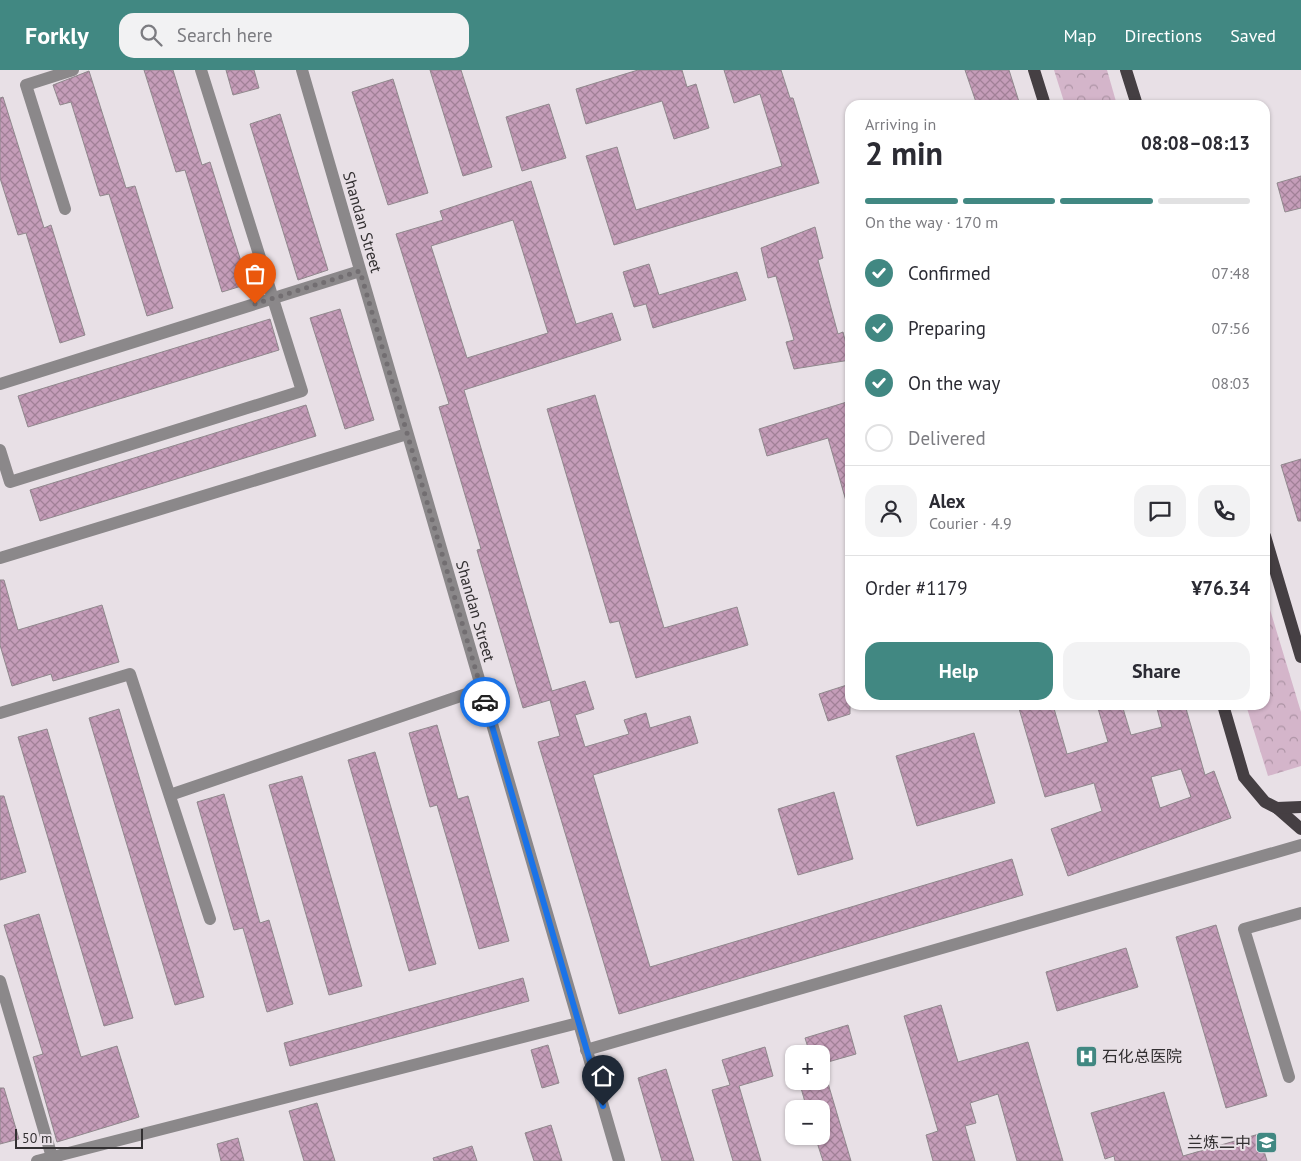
<!DOCTYPE html>
<html lang="en">
<head>
<meta charset="utf-8">
<style>
  :root { --surface:#fff; --page:#f2f2f3; --text:#2b2b33; --muted:#7c7c81; --line:#e1e1e2; --accent:#418882 }
  body { margin:0; font-family:"PT Sans","Noto Sans SC",sans-serif; background:var(--page); color:var(--text); height:100vh; display:flex; flex-direction:column; font-size:19px; white-space:nowrap }
  * { box-sizing:border-box; margin:0 }
  p { font-size:16px; color:var(--muted) }
  .icon { flex:none; width:28px; height:28px; fill:none; stroke:currentColor; stroke-width:2; stroke-linecap:round; stroke-linejoin:round }
  .map { position:relative; flex:1; overflow:hidden }
  .details { position:absolute; left:845px; top:30px; width:425px; height:610px; display:flex; flex-direction:column; background:var(--surface); border-radius:15px; box-shadow:0 1px 4px #0004 }
  .details>* { flex:none }
  .fabs { position:absolute; left:785px; top:975px; display:grid; gap:10px }
  .fabs a { display:grid; place-items:center; width:45px; height:45px; border-radius:10px; background:var(--surface); box-shadow:0 1px 4px #0004; font-size:25px }
  .scale { position:absolute; left:15px; bottom:12px; width:128px; box-sizing:border-box; padding-left:5px; border:2px solid #333032; border-top:0; font-size:14px; line-height:18px; white-space:nowrap; color:#333032; -webkit-text-stroke:4px #e8e0e6; paint-order:stroke }
  .pin { position:absolute; display:grid; place-items:center; width:42px; height:42px; color:#fff; margin:-51px -21px; border-radius:50% 50% 50% 0; rotate:-45deg; box-shadow:0 0 5px #0007 }
  .pin .icon { rotate:45deg }
  .courier { position:absolute; display:grid; place-items:center; width:50px; height:50px; margin:-25px; border:4px solid #1a73e8; border-radius:50%; background:#fff; color:#222; box-shadow:0 1px 6px #0007 }
  .summary em { font-style:normal; font-weight:600 }
  .summary div { display:flex; flex-direction:column-reverse }
  .summary { display:flex; align-items:center; justify-content:space-between; height:85px; padding:0 20px }
  h1 { font-size:32px; font-weight:600; line-height:38px }
  .bar { display:grid; grid-template-columns:repeat(4,1fr); gap:8px 5px; align-content:center; height:60px; padding:0 20px }
  .bar i { height:6px; border-radius:4px; background:var(--line) }
  .bar .selected { background:var(--accent) }
  .bar p { grid-column:span 4 }
  .line { display:flex; align-items:center; gap:12px; padding:0 20px; border-top:1px solid var(--line) }
  .line div { flex:1 }
  .round { display:grid; place-items:center; flex:none; width:52px; height:52px; border-radius:15px; background:var(--page) }
  ol { padding:0 20px; list-style:none }
  li { display:flex; align-items:center; gap:15px; height:55px }
  li p { margin-inline-start:auto }
  li .icon { padding:5px; border-radius:50%; background:var(--accent); color:#fff; stroke-width:4 }
  li:last-child { color:var(--muted) }
  li i { width:28px; height:28px; border:2px solid var(--line); border-radius:50% }
  .cta { display:flex; gap:10px; margin-top:auto; padding:10px 20px }
  .cta a { flex:1; height:58px; border-radius:15px; background:var(--accent); color:#fff; font-size:20px; font-weight:600; line-height:58px; text-align:center }
  .cta a+a { background:var(--page); color:var(--text) }
  header { display:flex; align-items:center; gap:30px; box-sizing:border-box; height:70px; padding:0 25px; background:var(--accent); color:#fff }
  header strong { font-size:24px }
  nav { display:flex; gap:28px; margin-inline-start:auto; font-size:18px }
  .search { width:350px; height:45px; background:var(--page); display:flex; align-items:center; gap:12px; box-sizing:border-box; padding:0 18px; border-radius:15px; color:var(--muted); font-size:19px }
  .map>svg:first-child { display:block }
  .park { fill:url(#park-crowns) }
  .building { fill:url(#building-cross-hatch); stroke:#90888d; fill-rule:evenodd }
  .lines { fill:none; stroke-linecap:round; stroke-linejoin:round }
  .minor { stroke:#8b888a; stroke-width:12 }
  .major { stroke:#453f43; stroke-width:12 }
  .done { stroke:#726e71; stroke-width:5; stroke-dasharray:0 9 }
  .route { stroke:#1a73e8; stroke-width:6 }
  .labels { text-anchor:middle; stroke-width:4; stroke-linejoin:round; paint-order:stroke }
  .street-label { font-size:16px; fill:#333032; stroke:#e8e0e6 }
  .poi-label { font-size:16px; fill:#333032; stroke:#e8e0e6; text-anchor:start }
</style>
</head>
<body>
<header>
<strong>Forkly</strong>
<div class="search"><svg class="icon" aria-label="search" viewBox="0 0 24 24"><circle cx="10" cy="10" r="6"/><path d="M15 15l6 6"/></svg>Search here</div>
<nav><a>Map</a><a>Directions</a><a>Saved</a></nav>
</header>
<div class="map">
<svg width="1301" height="1091" viewBox="0 0 1301 1091">
  <defs>
    <pattern id="park-crowns" width="20" height="18" patternUnits="userSpaceOnUse" patternTransform="scale(1.25)"><rect width="20" height="18" fill="#d4b5ca"/><path d="M2 6a3 3 0 1 1 6 0M12 15a3 3 0 1 1 6 0" fill="none" stroke="#ad94a5"/></pattern>
    <pattern id="building-cross-hatch" width="8" height="8" patternUnits="userSpaceOnUse" patternTransform="scale(1.25)"><rect width="8" height="8" fill="#c59db9"/><path d="M0 0l8 8M0 8l8-8" fill="none" stroke="#a18097"/></pattern>
  </defs>
  <rect width="100%" height="100%" fill="#e8e0e6"/>
  <!-- park -->
  <g class="park">
    <path d="M1054,0H1107L1117,35H1065Z"/>
    <path d="M1265,523L1301,642V696L1268,706L1246,635H1265Z"/>
  </g>
  <!-- building -->
  <g class="building">
    <path d="M144,0H173L202,95L210,92L248,214L222,222L185,100L176,102Z"/>
    <path d="M226,0H254L259,18L233,25Z"/>
    <path d="M430,0H461L492,97L463,106Z"/>
    <path d="M638,0H682L687,17L696,14L709,58L674,69L662,31L586,54L576,19Z"/>
    <path d="M724,0H781L790,28H793L819,113L614,175L586,86L617,77L636,140L782,96L760,24L734,33Z"/>
    <path d="M965,0H1009L1020,35H977Z"/>
    <path d="M89,1L126,118L135,116L173,238L147,246L109,124L100,126L71,32L60,35L53,15Z"/>
    <path d="M393,9L428,123L388,135L352,22Z"/>
    <path d="M3,27L44,158L51,155L85,265L60,273L26,163L18,165L0,108V28Z"/>
    <path d="M549,34L566,88L522,101L506,47Z"/>
    <path d="M280,44L328,200L298,210L250,54Z"/>
    <path d="M1301,106V138L1285,142L1277,113Z"/>
    <path d="M531,111L576,254L612,243L621,270L464,320L552,621L585,611L594,639L575,645L585,677L629,664L624,650L646,643L650,658L690,646L698,673L593,705L650,897L1012,789L1023,825L619,944L538,672L560,666L550,630L523,638L477,480L481,479L439,337L449,334L396,164L443,150L440,141ZM513,150L548,263L467,288L431,176Z"/>
    <path d="M815,157L823,188L818,190L838,264L843,262L850,290L794,299L786,272L794,270L776,206L768,208L761,178Z"/>
    <path d="M649,194L659,225L737,202L746,230L653,258L646,234L634,237L623,202Z"/>
    <path d="M340,239L374,350L345,359L310,248Z"/>
    <path d="M270,249L279,280L28,357L18,326Z"/>
    <path d="M595,325L664,558L737,537L748,575L636,608L619,551L610,553L547,339Z"/>
    <path d="M850,331V431H846L828,368L767,386L759,359Z"/>
    <path d="M306,335L316,366L40,451L30,420Z"/>
    <path d="M1301,389V451H1298L1281,395Z"/>
    <path d="M0,510H4L18,560L102,535L119,592L53,611L51,604L12,616L0,575Z"/>
    <path d="M850,614V644L828,651L819,624Z"/>
    <path d="M1018,635H1053L1067,684L1108,672L1097,635H1122L1131,665L1162,657L1156,635H1185L1205,705L1214,701L1231,748L1068,806L1051,759L1102,741L1094,713L1045,727ZM1181,699L1191,727L1160,738L1151,707Z"/>
    <path d="M119,639L204,927L175,935L89,648Z"/>
    <path d="M437,655L458,729L468,726L509,871L479,879L437,735L430,737L409,663Z"/>
    <path d="M47,659L133,948L104,956L18,667Z"/>
    <path d="M974,663L995,733L917,756L896,686Z"/>
    <path d="M375,682L436,894L409,901L348,690Z"/>
    <path d="M302,706L362,916L329,925L269,715Z"/>
    <path d="M834,722L853,789L798,805L778,739Z"/>
    <path d="M224,724L260,853L269,850L293,934L267,942L243,858L234,860L197,732Z"/>
    <path d="M0,726H4L26,802L0,810Z"/>
    <path d="M39,844L81,987L117,976L139,1047L57,1072L33,987L43,984L4,855Z"/>
    <path d="M1216,855L1267,1026L1226,1038L1176,867Z"/>
    <path d="M1126,878L1138,917L1057,941L1046,902Z"/>
    <path d="M523,908L529,931L290,996L284,973Z"/>
    <path d="M941,935L958,992L1028,972L1063,1091H1017L998,1024L970,1033L976,1053L965,1056L975,1091H933L926,1065L938,1061L904,946Z"/>
    <path d="M848,955L856,984L821,994V984H810L805,968Z"/>
    <path d="M548,975L559,1013L542,1018L531,980Z"/>
    <path d="M765,977L773,1006L739,1016L761,1091H733L712,1020L730,1015L722,990Z"/>
    <path d="M666,999L694,1091H662L638,1008Z"/>
    <path d="M821,1003H825L851,1091H823L815,1066H821V1039H807L799,1011H821Z"/>
    <path d="M0,1018H4L19,1069L0,1074Z"/>
    <path d="M1164,1022L1183,1086L1259,1064L1267,1091H1115L1114,1086L1105,1089L1091,1043Z"/>
    <path d="M317,1033L335,1091H304L289,1041Z"/>
    <path d="M551,1055L562,1091H534L525,1063Z"/>
    <path d="M238,1068L244,1091H221L217,1074Z"/>
    <path d="M472,1076L477,1091H434L433,1088Z"/>
  </g>
  <g class="lines">
    <!-- minor -->
    <g class="minor">
      <path d="M302,0L619,1091"/>
      <path d="M65,139L26,15L73,0"/>
      <path d="M0,314L360,201"/>
      <path d="M0,380L10,412L302,321L201,0"/>
      <path d="M0,488L407,364"/>
      <path d="M0,643L130,604L210,849"/>
      <path d="M170,725L481,619"/>
      <path d="M0,911L52,1087"/>
      <path d="M586,980L1301,775"/>
      <path d="M1289,1007L1244,859L1301,843"/>
      <path d="M37,1091L578,953"/>
    </g>
    <!-- major -->
    <g class="major">
      <path d="M1034,0L1045,35"/>
      <path d="M1126,0L1137,35"/>
      <path d="M1265,466L1301,587"/>
      <path d="M1223,635L1244,707L1265,732L1277,738L1301,759"/>
      <path d="M1277,738L1301,737"/>
    </g>
  </g>
  <g class="lines">
    <!-- done -->
    <path class="done" d="M255,234L360,201L485,632"/>
    <!-- route -->
    <path class="route" d="M485,632L603,1036"/>
  </g>
  <!-- icons -->
  <defs>
    <symbol id="hospital-square" viewBox="-11 -11 22 22"><rect x="-9" y="-9" width="18" height="18" rx="4" fill="#418882" stroke="#e8e0e6"/><path d="M-5-5h3v3.5h4V-5h3V5h-3V1.5h-4V5h-3Z" fill="#fff"/></symbol>
    <symbol id="school-square" viewBox="-11 -11 22 22"><rect x="-9" y="-9" width="18" height="18" rx="4" fill="#418882" stroke="#e8e0e6"/><path d="M0-5L7-2L0 1L-7-2ZM-4 1L0 2.5L4 1V4Q0 6-4 4Z" fill="#fff"/></symbol>
  </defs>
  <g fill-rule="evenodd">
    <use href="#hospital-square" x="1074" y="974" width="25" height="25"/>
    <use href="#school-square" x="1254" y="1060" width="25" height="25"/>
  </g>
  <g class="labels">
    <!-- street labels -->
    <g class="street-label">
      <text transform="translate(363 152) rotate(74)" y="6">Shandan Street</text>
      <text transform="translate(476 541) rotate(74)" y="6">Shandan Street</text>
    </g>
    <!-- poi labels -->
    <g class="poi-label">
      <text x="1102" y="992">石化总医院</text>
      <text x="1251" y="1078" text-anchor="end">兰炼二中</text>
    </g>
  </g>
</svg>
<div class="fabs">
<a>+</a>
<a>−</a>
</div>
<div class="scale">50 m</div>
<div class="pin" style="left:255px;top:234px;background:#ea580c"><svg class="icon" aria-label="bag" viewBox="0 0 24 24"><path d="M5 8h14l-1 12H6zM9 8a3 3 0 0 1 6 0"/></svg></div>
<div class="pin" style="left:603px;top:1036px;background:#1f2937"><svg class="icon" aria-label="home" viewBox="0 0 24 24"><path d="M3 11l9-7 9 7M6 9v11h12V9"/></svg></div>
<div class="courier" style="left:485px;top:632px"><svg class="icon" aria-label="car" viewBox="0 0 24 24"><path d="M5 17H2v-5l4-1 3-4h7l3 4 3 1v5h-3M9 17h6M6 11h13"/><circle cx="7" cy="17" r="2"/><circle cx="17" cy="17" r="2"/></svg></div>
<section class="details">
<div class="summary"><div><h1>2 min</h1><p>Arriving in</p></div><em>08:08–08:13</em></div>
<div class="bar"><i class="selected"></i><i class="selected"></i><i class="selected"></i><i></i><p>On the way · 170 m</p></div>
<ol>
<li><svg class="icon" aria-label="check" viewBox="0 0 24 24"><path d="M5 12l5 5 9-10"/></svg>Confirmed<p>07:48</p></li>
<li><svg class="icon" aria-label="check" viewBox="0 0 24 24"><path d="M5 12l5 5 9-10"/></svg>Preparing<p>07:56</p></li>
<li><svg class="icon" aria-label="check" viewBox="0 0 24 24"><path d="M5 12l5 5 9-10"/></svg>On the way<p>08:03</p></li>
<li><i></i>Delivered</li>
</ol>
<div class="line" style="height:90px"><a class="round"><svg class="icon" aria-label="person" viewBox="0 0 24 24"><circle cx="12" cy="8" r="4"/><path d="M4 21q1-7 8-7t8 7"/></svg></a><div><b>Alex</b><p>Courier · 4.9</p></div><a class="round"><svg class="icon" aria-label="chat" viewBox="0 0 24 24"><path d="M4 5h16v11H9l-5 4z"/></svg></a><a class="round"><svg class="icon" aria-label="phone" viewBox="0 0 24 24"><path d="M5 4h4l2 5-3 2q2 4 5 5l2-3 5 2v4C11 20 4 13 5 4z"/></svg></a></div>
<div class="line" style="height:65px"><div>Order #1179</div><b>¥76.34</b></div>
<div class="cta"><a>Help</a><a>Share</a></div>
</section>
</div>
</body>
</html>
